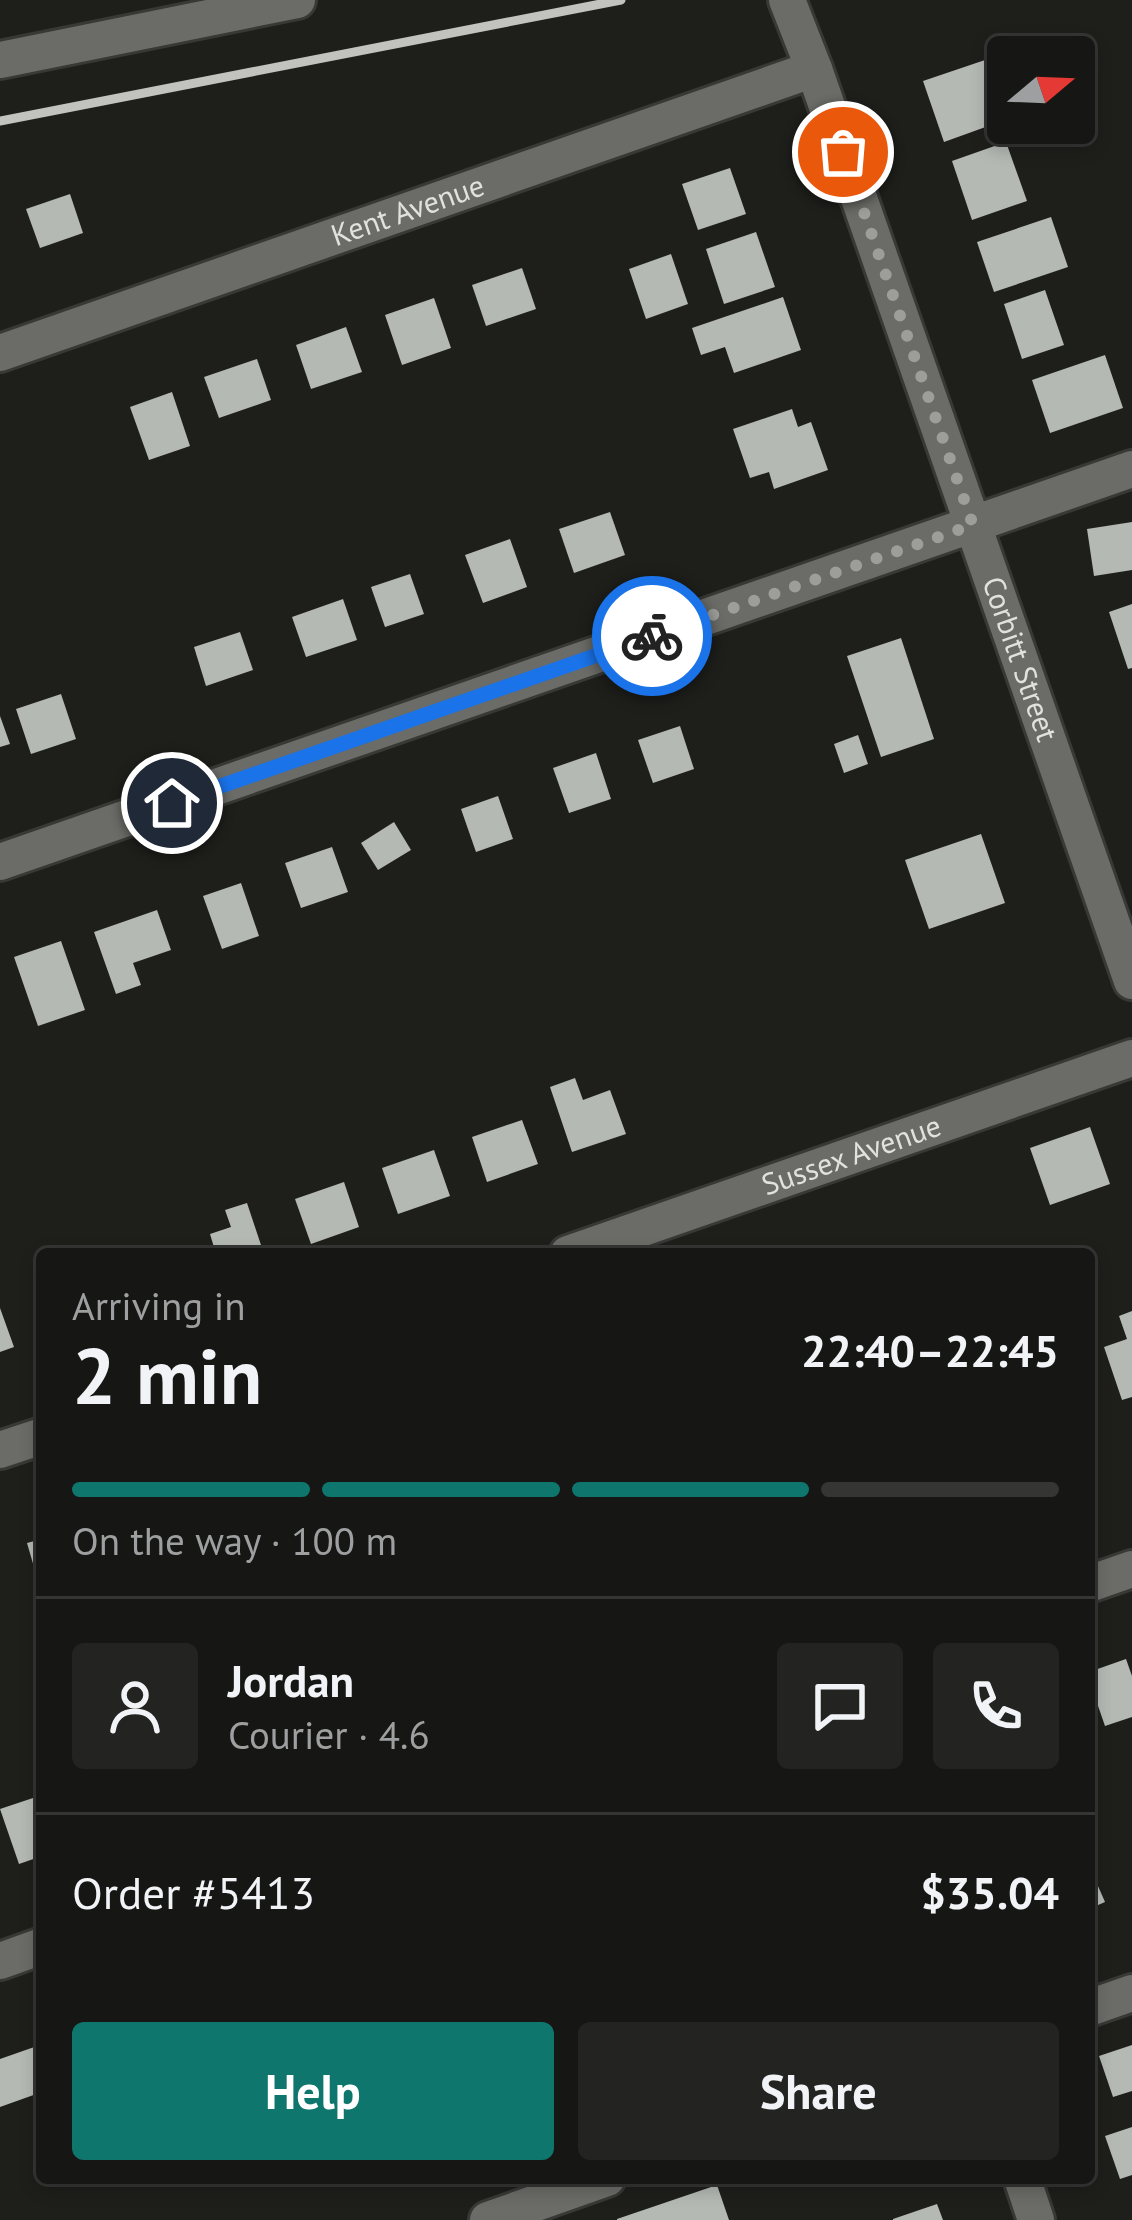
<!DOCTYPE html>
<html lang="en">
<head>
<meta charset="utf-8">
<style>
  :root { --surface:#161714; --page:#232422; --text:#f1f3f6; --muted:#9e9fa0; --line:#353634; --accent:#0f766e }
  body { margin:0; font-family:"PT Sans",sans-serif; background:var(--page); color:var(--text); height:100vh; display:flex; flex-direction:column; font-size:45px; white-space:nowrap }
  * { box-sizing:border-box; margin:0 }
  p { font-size:39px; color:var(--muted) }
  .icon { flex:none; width:66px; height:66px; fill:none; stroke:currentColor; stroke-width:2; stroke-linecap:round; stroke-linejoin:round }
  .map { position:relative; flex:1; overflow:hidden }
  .details { position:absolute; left:36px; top:1248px; width:1059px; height:936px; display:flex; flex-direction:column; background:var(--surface); border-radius:12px; box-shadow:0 6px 18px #0003,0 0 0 3px var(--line) }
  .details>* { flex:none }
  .needle { width:78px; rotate:71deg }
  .tools { position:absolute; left:987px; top:36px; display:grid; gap:24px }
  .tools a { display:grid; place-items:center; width:108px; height:108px; border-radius:12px; background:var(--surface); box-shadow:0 6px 18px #0003,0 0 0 3px var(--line); font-size:60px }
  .pin { position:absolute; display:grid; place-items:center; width:102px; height:102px; color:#fff; margin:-51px; border:6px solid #fff; border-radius:50%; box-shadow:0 3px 12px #0007 }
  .courier { position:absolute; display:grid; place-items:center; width:120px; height:120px; margin:-60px; border:9px solid #1a73e8; border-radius:50%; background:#fff; color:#222; box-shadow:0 3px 15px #0007 }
  .headline em { font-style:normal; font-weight:800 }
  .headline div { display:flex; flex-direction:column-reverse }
  .headline { display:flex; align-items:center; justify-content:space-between; height:204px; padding:0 36px }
  h1 { font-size:78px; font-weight:800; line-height:90px }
  .bar { display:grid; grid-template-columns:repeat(4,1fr); gap:18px 12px; align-content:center; height:144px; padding:0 36px }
  .bar i { height:15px; border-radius:9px; background:var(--line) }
  .bar .on { background:var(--accent) }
  .bar p { grid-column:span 4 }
  .line { display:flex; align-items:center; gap:30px; padding:0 36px; border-top:3px solid var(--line) }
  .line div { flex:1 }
  .round { display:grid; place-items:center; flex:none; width:126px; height:126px; border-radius:12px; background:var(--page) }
  .action { display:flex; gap:24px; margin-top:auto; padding:24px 36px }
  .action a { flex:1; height:138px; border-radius:12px; background:var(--accent); color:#fff; font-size:48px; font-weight:800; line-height:138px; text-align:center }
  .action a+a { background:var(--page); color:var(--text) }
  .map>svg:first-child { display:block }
  .building { fill:#b4b9b4 }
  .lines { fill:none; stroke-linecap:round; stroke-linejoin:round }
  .street-casing { stroke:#383936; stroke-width:42 }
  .secondary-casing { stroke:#383936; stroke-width:42 }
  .street { stroke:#6b6c67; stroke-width:36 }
  .secondary { stroke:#6b6c67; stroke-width:36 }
  .rail { stroke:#c2c3bf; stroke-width:9 }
  .done { stroke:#9d9e9a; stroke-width:12; stroke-dasharray:0 21.6 }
  .route { stroke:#1a73e8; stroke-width:15 }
  .labels { text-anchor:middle; stroke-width:12; stroke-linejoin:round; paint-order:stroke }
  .street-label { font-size:30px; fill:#e1e2df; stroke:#1e1f1b }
</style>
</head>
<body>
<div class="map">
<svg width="1132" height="2220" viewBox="0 0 1132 2220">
  <rect width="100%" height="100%" fill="#1e1f1b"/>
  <!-- building -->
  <g class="building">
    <path d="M985,60L1005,120L944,142L923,81Z"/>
    <path d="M1006,142L1027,201L972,220L952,161Z"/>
    <path d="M730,168L746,214L698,230L682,184Z"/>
    <path d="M70,194L83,233L40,248L26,209Z"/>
    <path d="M1051,217L1068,267L994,292L977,242Z"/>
    <path d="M756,232L775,287L724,304L706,249Z"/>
    <path d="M671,254L688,304L646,319L629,269Z"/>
    <path d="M522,268L536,309L486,326L472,285Z"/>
    <path d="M1045,290L1064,345L1022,359L1004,304Z"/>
    <path d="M783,297L801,350L734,373L725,347L701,355L692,328Z"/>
    <path d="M434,298L451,348L402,365L385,315Z"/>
    <path d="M346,327L362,372L311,389L296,345Z"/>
    <path d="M1105,355L1123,408L1050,433L1032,380Z"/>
    <path d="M257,359L271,400L219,418L204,377Z"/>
    <path d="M172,392L190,446L149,460L130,407Z"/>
    <path d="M792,409L798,427L811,422L828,470L774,489L769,472L750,478L733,429Z"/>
    <path d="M610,512L625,555L574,573L559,529Z"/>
    <path d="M1132,522V570L1094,576L1087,529Z"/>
    <path d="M510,539L527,587L483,603L465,555Z"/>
    <path d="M410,574L424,614L385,627L371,587Z"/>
    <path d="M343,599L357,640L306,657L292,617Z"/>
    <path d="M1132,604V668L1128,669L1109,612Z"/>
    <path d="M240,632L253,670L206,686L194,647Z"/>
    <path d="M901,638L934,739L881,757L847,656Z"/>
    <path d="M61,694L76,739L31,754L16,709Z"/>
    <path d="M0,716L10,744L0,747Z"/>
    <path d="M680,726L694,769L653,783L638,740Z"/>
    <path d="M858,735L868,764L844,773L834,744Z"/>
    <path d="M596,753L611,799L569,813L553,768Z"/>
    <path d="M498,796L513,839L476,852L461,809Z"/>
    <path d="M394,822L411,850L378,870L361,843Z"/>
    <path d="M981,834L1005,903L929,929L905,860Z"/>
    <path d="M332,847L348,892L301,908L285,863Z"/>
    <path d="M241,883L259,936L222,949L203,896Z"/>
    <path d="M157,910L171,950L133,963L141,985L116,994L94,932Z"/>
    <path d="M61,941L85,1010L38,1026L14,957Z"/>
    <path d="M575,1078L583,1100L610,1090L626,1134L572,1152L550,1087Z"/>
    <path d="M522,1120L538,1164L487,1182L472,1137Z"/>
    <path d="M1090,1127L1110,1184L1050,1205L1030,1148Z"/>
    <path d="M434,1150L450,1196L398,1214L382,1168Z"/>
    <path d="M344,1182L359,1227L311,1244L295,1199Z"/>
    <path d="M247,1203L264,1254H216L210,1234L231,1227L225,1210Z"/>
    <path d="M0,1308L14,1347L0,1352Z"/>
    <path d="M1132,1311V1397L1122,1400L1104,1347L1127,1339L1119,1316Z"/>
    <path d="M42,1539V1591H41L27,1543Z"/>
    <path d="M1126,1659L1132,1676V1717L1105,1726L1089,1680V1672Z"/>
    <path d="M42,1795V1856L19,1864L0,1809Z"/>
    <path d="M1094,1877L1105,1902L1089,1909V1879Z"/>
    <path d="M40,2045L42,2092L0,2107V2059Z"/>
    <path d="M1132,2045V2091L1113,2097L1099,2056Z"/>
    <path d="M1132,2127V2175L1120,2179L1105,2136Z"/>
    <path d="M717,2185L729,2220H617V2219Z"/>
    <path d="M937,2204L943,2220H893V2219Z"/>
  </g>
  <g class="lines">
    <defs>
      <g id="street">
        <path id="s1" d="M0,353L814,69"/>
        <path d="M0,862L1132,469"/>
        <path id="s2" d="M568,1254L1132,1058"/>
        <path d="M0,1450L42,1436"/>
        <path d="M1089,1584L1132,1569"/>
        <path d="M0,1961L42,1946"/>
        <path d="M1022,2178L1036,2220"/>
      </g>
      <g id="secondary">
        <path id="s3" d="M787,0L814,69L1132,981"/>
        <path d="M0,60L297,0"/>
        <path d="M1089,2008L1132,1993"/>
        <path d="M488,2220L607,2178"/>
      </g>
    </defs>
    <!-- street casing -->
    <use href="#street" class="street-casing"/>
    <!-- secondary casing -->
    <use href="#secondary" class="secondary-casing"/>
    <!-- street -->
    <use href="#street" class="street"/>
    <!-- secondary -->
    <use href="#secondary" class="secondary"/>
    <!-- rail -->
    <path class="rail" d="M0,121L621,0"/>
  </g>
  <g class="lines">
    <!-- done -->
    <path class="done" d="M652,636L973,525L843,152"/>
    <!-- route -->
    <path class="route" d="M172,803L652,636"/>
  </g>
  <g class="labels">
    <!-- street labels -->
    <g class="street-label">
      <text dy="10" stroke="none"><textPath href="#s1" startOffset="432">Kent Avenue</textPath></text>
      <text dy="10" stroke="none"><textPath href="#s3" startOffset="699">Corbitt Street</textPath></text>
      <text dy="10" stroke="none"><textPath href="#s2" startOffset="300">Sussex Avenue</textPath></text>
    </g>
  </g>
</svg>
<div class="tools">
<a><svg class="needle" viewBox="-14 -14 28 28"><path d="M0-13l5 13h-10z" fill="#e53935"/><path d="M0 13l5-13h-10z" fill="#9e9fa0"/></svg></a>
</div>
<div class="pin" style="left:843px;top:152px;background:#ea580c"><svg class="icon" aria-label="bag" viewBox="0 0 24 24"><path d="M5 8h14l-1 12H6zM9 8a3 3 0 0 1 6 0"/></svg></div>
<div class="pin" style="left:172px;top:803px;background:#1f2937"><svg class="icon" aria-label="home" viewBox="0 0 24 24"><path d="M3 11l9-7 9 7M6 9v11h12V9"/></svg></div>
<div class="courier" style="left:652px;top:636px"><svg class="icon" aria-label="bike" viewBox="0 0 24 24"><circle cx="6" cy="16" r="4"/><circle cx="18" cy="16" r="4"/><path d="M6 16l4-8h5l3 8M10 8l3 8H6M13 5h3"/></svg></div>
<section class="details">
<div class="headline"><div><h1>2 min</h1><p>Arriving in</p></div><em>22:40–22:45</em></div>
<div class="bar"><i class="on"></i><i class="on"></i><i class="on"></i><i></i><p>On the way · 100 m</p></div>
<div class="line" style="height:216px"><a class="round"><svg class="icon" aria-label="person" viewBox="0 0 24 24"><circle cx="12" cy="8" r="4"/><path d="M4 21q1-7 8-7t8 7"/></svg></a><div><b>Jordan</b><p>Courier · 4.6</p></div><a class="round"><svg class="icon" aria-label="chat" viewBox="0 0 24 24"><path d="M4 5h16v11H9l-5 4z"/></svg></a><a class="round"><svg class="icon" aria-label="phone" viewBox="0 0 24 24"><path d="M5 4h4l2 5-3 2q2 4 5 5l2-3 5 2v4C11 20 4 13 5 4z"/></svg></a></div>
<div class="line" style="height:156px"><div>Order #5413</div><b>$35.04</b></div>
<div class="action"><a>Help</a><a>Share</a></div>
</section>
</div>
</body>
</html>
